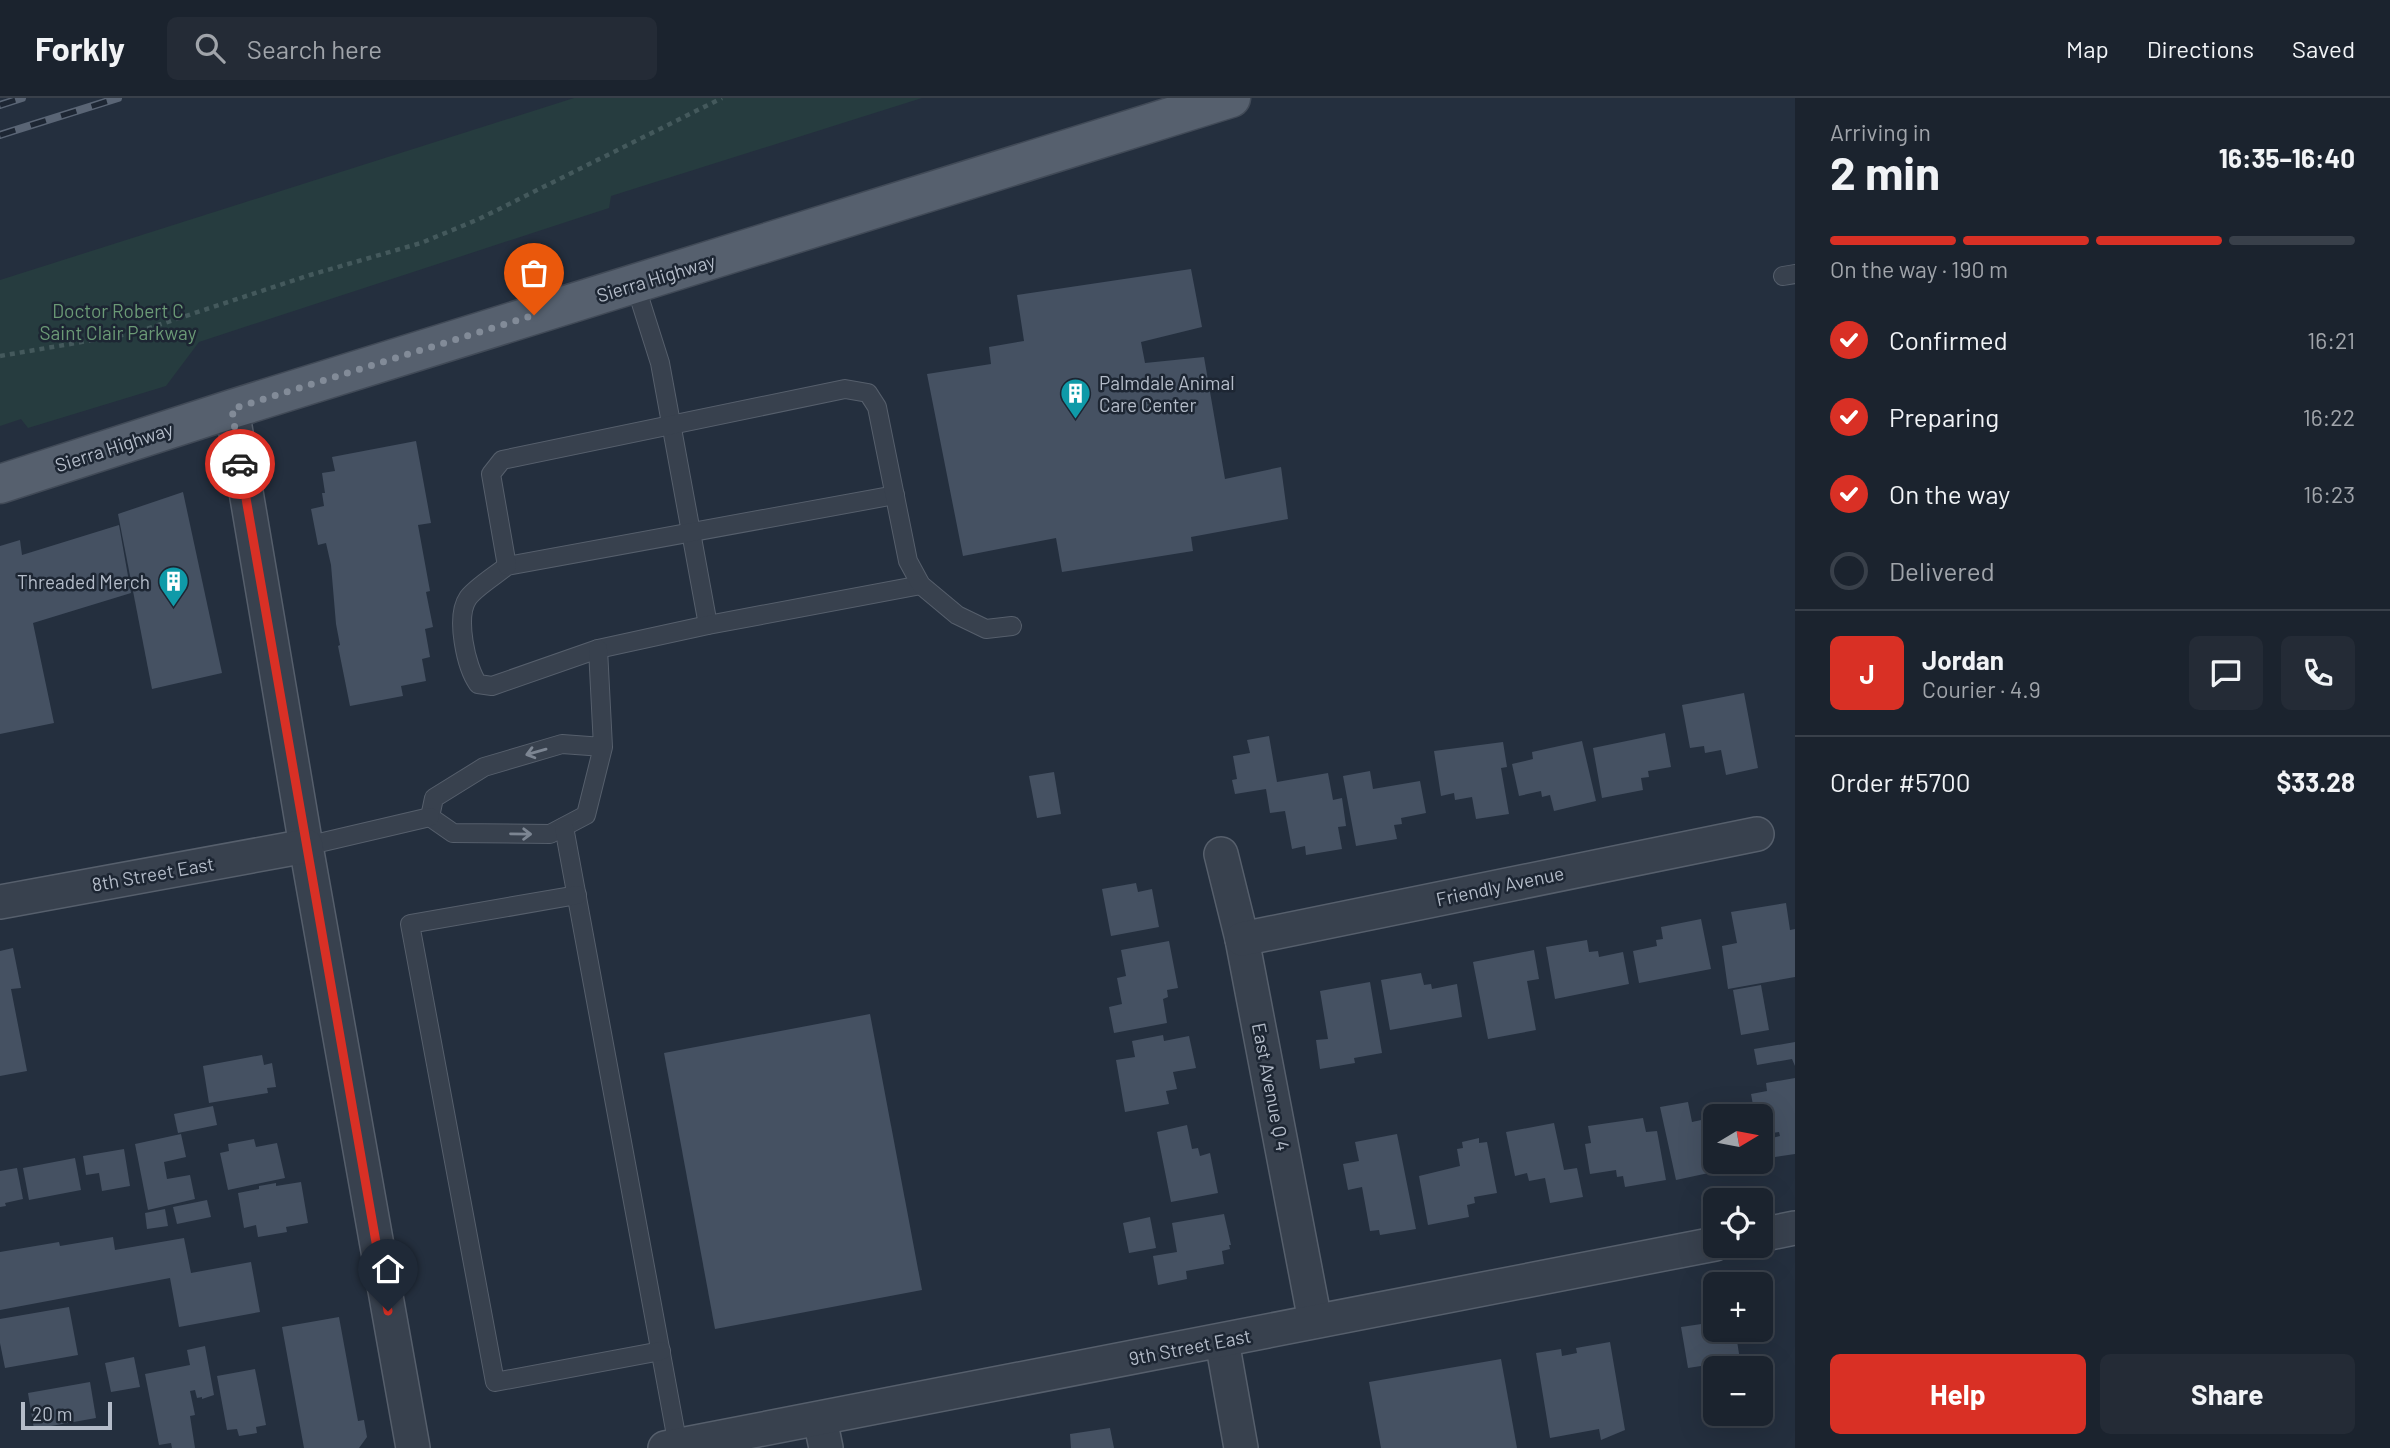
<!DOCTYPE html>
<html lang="en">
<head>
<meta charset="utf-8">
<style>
  :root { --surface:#1b232e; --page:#242b36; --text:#f1f3f6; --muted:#a0a4aa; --line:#39404a; --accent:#d93025 }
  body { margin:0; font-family:Barlow,sans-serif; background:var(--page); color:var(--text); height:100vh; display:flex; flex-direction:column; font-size:26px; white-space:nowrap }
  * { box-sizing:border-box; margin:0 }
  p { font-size:23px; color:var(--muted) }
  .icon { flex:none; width:38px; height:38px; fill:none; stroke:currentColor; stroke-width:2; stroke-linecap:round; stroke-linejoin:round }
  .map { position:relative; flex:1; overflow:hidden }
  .sheet { display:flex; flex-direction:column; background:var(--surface); width:595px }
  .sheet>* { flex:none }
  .needle { width:46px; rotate:80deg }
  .tools { position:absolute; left:1703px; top:1006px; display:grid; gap:14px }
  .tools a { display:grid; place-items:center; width:70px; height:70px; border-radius:10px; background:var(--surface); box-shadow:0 7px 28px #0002,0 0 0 2px var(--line); font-size:35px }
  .scale { position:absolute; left:21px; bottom:18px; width:91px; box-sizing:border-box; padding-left:7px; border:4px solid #b4bcc9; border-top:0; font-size:19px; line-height:24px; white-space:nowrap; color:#b4bcc9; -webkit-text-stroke:5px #1d2633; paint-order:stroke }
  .pin { position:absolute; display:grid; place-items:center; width:60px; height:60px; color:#fff; margin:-72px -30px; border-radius:50% 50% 50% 0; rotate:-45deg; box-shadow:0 0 7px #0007 }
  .pin .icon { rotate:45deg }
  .courier { position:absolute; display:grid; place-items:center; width:70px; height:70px; margin:-35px; border:5px solid #d93025; border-radius:50%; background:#fff; color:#222; box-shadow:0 2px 9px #0007 }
  .headline em { font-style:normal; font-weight:700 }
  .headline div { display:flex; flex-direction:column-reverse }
  .headline { display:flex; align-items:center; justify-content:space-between; height:119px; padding:0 35px }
  h1 { font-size:46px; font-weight:700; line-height:52px }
  .bar { display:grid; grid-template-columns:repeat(4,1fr); gap:10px 7px; align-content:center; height:84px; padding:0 35px }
  .bar i { height:9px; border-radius:5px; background:var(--line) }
  .bar .selected { background:var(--accent) }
  .bar p { grid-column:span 4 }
  .line { display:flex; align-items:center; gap:18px; padding:0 35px; border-top:2px solid var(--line) }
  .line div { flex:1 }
  .round { display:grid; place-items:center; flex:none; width:74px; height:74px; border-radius:10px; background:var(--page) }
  ol { padding:0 35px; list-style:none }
  li { display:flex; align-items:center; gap:21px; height:77px }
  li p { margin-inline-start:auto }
  li .icon { padding:7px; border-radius:50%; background:var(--accent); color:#fff; stroke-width:4 }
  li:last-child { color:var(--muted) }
  li i { width:38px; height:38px; border:4px solid var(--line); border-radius:50% }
  .primary-button { display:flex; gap:14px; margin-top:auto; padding:14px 35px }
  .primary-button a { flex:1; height:80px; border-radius:10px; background:var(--accent); color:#fff; font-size:28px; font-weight:700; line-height:80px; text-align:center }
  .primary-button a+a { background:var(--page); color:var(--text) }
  header { display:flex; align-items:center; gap:42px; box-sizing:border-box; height:98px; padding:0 35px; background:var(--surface); border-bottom:2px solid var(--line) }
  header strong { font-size:33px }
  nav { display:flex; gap:38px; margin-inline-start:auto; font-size:24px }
  .search { width:490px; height:63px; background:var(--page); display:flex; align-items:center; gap:18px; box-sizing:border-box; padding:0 24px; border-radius:10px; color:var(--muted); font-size:26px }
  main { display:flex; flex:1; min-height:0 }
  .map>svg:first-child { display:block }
  .green { fill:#263c3f }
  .building { fill:#455162 }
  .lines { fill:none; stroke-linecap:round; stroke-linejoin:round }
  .service-casing { stroke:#565f6c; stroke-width:20 }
  .minor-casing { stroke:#565f6c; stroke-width:36 }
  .primary-casing { stroke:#414a57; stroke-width:41 }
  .path { stroke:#44595c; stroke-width:4.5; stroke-dasharray:5 5; stroke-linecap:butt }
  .service { stroke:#38414e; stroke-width:18 }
  .minor { stroke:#38414e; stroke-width:33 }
  .primary { stroke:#56606e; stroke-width:38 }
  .rail-casing { stroke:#5a6575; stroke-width:8 }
  .rail { stroke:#1d2633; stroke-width:5; stroke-dasharray:16; stroke-linecap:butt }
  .oneway { stroke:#7c8592 }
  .done { stroke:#828b98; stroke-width:7; stroke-dasharray:0 12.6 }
  .route { stroke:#d93025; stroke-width:9 }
  .labels { text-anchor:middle; stroke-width:5; stroke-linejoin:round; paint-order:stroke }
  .street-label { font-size:19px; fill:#b4bcc9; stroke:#1d2633 }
  .park-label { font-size:19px; fill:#6b9a76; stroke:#1d2633 }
  .poi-label { font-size:19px; fill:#b4bcc9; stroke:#1d2633; text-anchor:start }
</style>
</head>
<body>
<header>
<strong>Forkly</strong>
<div class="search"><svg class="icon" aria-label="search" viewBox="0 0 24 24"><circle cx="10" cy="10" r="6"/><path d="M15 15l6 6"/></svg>Search here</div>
<nav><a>Map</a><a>Directions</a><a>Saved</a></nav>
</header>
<main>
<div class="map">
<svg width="1795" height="1350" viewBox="0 0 1795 1350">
  <rect width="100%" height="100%" fill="#242f3e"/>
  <!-- green -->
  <path class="green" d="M574,0H922L611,98L609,110L199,244L166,288L28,330L21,321L0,328V182Z"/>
  <!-- building -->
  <g class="building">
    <path d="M1191,171L1202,229L1141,244L1145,265L1204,259L1225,381L1281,369L1288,421L1191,439L1193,453L1062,474L1056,440L963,458L927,276L991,266L989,249L1024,243L1017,197Z"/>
    <path d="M416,343L431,425L418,427L430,493L426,494L433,529L425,531L430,559L422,561L426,583L401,588L403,598L350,608L338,548L340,547L336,526L331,467L326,445L318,447L311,411L324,408L322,395H325L322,375L335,373L332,359Z"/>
    <path d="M183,394L222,575L152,591L118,416Z"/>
    <path d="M119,427L131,495L33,525L54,625L0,636V448L20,442L22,457Z"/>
    <path d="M1744,595L1758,670L1726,677L1721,652L1705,655L1704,648L1690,650L1682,607Z"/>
    <path d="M1665,635L1671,669L1648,673L1649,679L1641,680L1643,692L1602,700L1593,650Z"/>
    <path d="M1269,638L1277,684L1328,675L1333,702L1342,700L1346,728L1338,729L1342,751L1306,757L1305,748L1292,751L1285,713L1270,715L1266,691L1235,696L1232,682L1237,681L1233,658L1250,655L1247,642Z"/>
    <path d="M1582,643L1596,703L1554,713L1550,697L1542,699L1541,693L1519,698L1512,666L1533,661L1532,654Z"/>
    <path d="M1503,644L1507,669L1501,670L1509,716L1476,721L1472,699L1455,702L1454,695L1441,698L1434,653Z"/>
    <path d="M1370,673L1373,691L1420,683L1426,715L1401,720L1402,726L1394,727L1397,741L1356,748L1343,678Z"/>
    <path d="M1054,674L1061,716L1037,720L1029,678Z"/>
    <path d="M1136,785L1138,794L1152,791L1159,829L1111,838L1102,791Z"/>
    <path d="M1786,805L1790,832L1795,831V879L1728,891L1722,848L1737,845L1731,814Z"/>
    <path d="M1701,821L1711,871L1639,885L1633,853L1657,848L1656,842L1663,841L1661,829Z"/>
    <path d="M1587,842L1589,854L1598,853L1599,859L1623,854L1629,886L1555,901L1546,849Z"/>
    <path d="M1169,843L1178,890L1167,892L1168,899L1163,901L1167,925L1114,935L1109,909L1122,906L1117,880L1126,878L1121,852Z"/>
    <path d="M13,850L21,890L11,891L27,973L0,978V853Z"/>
    <path d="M1534,852L1539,881L1527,883L1536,932L1488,941L1473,864Z"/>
    <path d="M1421,875L1424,887L1431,886L1432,891L1457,886L1462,919L1390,932L1381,882Z"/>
    <path d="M1370,884L1382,955L1354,960L1355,965L1320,971L1316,942L1328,941L1320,893Z"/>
    <path d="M1761,887L1769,932L1741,937L1733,892Z"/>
    <path d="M870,916L922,1192L715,1231L664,955Z"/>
    <path d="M1163,937L1164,943L1189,938L1196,970L1173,974L1177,991L1166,993L1169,1006L1125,1014L1116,962L1135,959L1132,943Z"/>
    <path d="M1795,944V968L1792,961L1757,967L1754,951Z"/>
    <path d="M262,957L264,967L272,965L276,989L267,990L268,995L209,1005L203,968Z"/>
    <path d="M1795,980V1056L1775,1059L1772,1040L1780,1038L1779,1034L1772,1035L1770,1019L1760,1021V1018H1755L1751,996L1767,993L1766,985Z"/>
    <path d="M1688,1004L1692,1024L1715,1019V1059L1718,1073L1676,1082L1660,1009Z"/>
    <path d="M213,1008L217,1027L178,1035L174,1016Z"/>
    <path d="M1643,1020L1646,1034L1657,1033L1666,1082L1625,1089L1623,1078L1617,1079L1616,1072L1590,1076L1585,1046L1591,1045L1588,1028Z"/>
    <path d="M1554,1025L1564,1072L1577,1070L1583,1099L1550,1105L1545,1080L1529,1083L1527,1075L1515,1078L1506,1034Z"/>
    <path d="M1187,1027L1192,1051L1198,1050L1200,1058L1210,1055L1218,1095L1171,1104L1157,1034Z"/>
    <path d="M181,1036L186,1059L164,1064L167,1081L190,1077L195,1101L148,1112L135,1046Z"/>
    <path d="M1397,1036L1416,1131L1380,1137L1379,1132L1370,1133L1362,1089L1348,1092L1343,1066L1359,1063L1355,1044Z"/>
    <path d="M1479,1040V1045L1487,1044L1497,1095L1474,1099L1475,1105L1467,1107L1469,1119L1428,1127L1419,1078L1460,1068L1457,1051L1463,1050L1462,1044Z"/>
    <path d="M254,1041L256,1049L277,1045L285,1080L228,1092L220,1055L229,1053L228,1046Z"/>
    <path d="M124,1051L130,1088L102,1093L99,1075L86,1077L83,1058Z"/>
    <path d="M75,1060L81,1092L29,1102L23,1070Z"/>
    <path d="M17,1070L23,1101L5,1105L6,1108L0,1109V1073Z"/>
    <path d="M301,1084L308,1125L286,1129L287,1134L258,1139L256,1127L244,1130L238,1095L259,1091V1088L276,1085V1088Z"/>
    <path d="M207,1102L211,1119L177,1126L173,1109Z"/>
    <path d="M165,1111L168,1128L147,1131L145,1115Z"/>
    <path d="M1224,1116L1231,1147H1229L1230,1151L1222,1153L1224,1166L1186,1173L1187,1181L1158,1187L1153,1158L1177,1154L1172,1125Z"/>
    <path d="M1150,1119L1156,1150L1129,1155L1123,1125Z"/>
    <path d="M113,1139L115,1152L184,1140L191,1175L251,1164L260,1214L179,1229L170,1180L0,1212V1154L59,1144L60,1148Z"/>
    <path d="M69,1209L78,1257L5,1270L0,1245V1221Z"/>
    <path d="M339,1219L358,1323L364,1322L367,1339L359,1350H304L282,1229Z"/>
    <path d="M1715,1224V1232H1730L1732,1244L1737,1243L1740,1262L1688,1270L1681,1229Z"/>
    <path d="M1610,1244L1625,1332L1601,1342L1599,1331L1550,1340L1536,1255L1561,1251L1562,1258L1577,1255L1576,1250Z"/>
    <path d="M205,1248L214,1297L202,1301V1299L197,1300L195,1292L190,1293L195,1317L190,1318L195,1350H172L171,1345L159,1347L145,1276L190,1267L187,1252Z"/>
    <path d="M134,1259L140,1289L111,1294L105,1265Z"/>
    <path d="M1501,1261L1517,1350H1381L1369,1284Z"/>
    <path d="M255,1271L266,1327L256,1329L257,1335L239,1338L237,1331L227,1332L217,1278Z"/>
    <path d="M90,1284L96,1320L34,1331L28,1295Z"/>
    <path d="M1110,1330L1114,1350H1071L1070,1336Z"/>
  </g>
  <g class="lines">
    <defs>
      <g id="service">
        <path d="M1783,178L1795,176"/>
        <path d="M635,186L660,265L708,527"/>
        <path d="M895,397L507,468C496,477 475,490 468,500C455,519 466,569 478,586L492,588L598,551L708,527L921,487"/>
        <path d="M507,468L491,376L502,362L845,291L868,295L877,309L908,463L921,487L957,517L986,531L1012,528"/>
        <path d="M598,551L603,649L586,717L550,736L453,735L430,719L434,700L484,669L562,646L603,649"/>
        <path d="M564,729L678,1348"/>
        <path d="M306,748L430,719"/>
        <path d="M577,797L410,826L495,1284L661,1253"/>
      </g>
      <g id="minor">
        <path d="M232,311L306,748L413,1350"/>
        <path d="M1221,756L1242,841L1315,1223"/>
        <path d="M0,804L306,748"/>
        <path d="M1242,841L1757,736"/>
        <path d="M1760,1137L1795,1130"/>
        <path d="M1222,1243L1241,1350"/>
        <path d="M820,1321L826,1350"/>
        <path d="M665,1350L1715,1146"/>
      </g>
      <path id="primary" d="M0,386L232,311L1231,0"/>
    </defs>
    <!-- service casing -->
    <use href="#service" class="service-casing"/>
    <!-- minor casing -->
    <use href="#minor" class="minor-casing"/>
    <!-- primary casing -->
    <use href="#primary" class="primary-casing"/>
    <!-- path -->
    <path class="path" d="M0,258L134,235L310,177L421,145L479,121L722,0"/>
    <!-- service -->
    <use href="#service" class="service"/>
    <!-- minor -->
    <use href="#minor" class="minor"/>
    <!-- primary -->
    <use href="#primary" class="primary"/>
    <defs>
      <g id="rail">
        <path d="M0,7L22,0"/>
        <path d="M0,37L118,0"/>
      </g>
    </defs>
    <!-- rail casing -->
    <use href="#rail" class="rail-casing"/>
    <!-- rail -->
    <use href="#rail" class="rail"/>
  </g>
  <!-- one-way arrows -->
  <defs><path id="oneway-shaft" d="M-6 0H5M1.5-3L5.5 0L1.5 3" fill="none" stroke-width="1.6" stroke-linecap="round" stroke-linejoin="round" transform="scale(1.75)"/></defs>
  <g class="oneway">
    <use href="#oneway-shaft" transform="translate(536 654) rotate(164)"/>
    <use href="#oneway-shaft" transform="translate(521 736) rotate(1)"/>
  </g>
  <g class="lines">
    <!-- done -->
    <path class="done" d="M240,366L232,311L534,217"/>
    <!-- route -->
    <path class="route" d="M240,366L388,1213"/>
  </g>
  <!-- icons -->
  <defs>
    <symbol id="building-pin" viewBox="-11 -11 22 30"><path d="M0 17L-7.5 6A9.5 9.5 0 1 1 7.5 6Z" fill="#0f9aa8" stroke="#1d2633"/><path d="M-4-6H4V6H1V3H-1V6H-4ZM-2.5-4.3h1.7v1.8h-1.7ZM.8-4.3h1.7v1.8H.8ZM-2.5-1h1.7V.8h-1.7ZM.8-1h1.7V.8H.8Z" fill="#fff"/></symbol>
  </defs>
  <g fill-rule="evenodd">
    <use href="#building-pin" x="1058" y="278" width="35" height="47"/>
    <use href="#building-pin" x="156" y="466" width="35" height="47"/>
  </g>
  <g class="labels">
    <!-- street labels -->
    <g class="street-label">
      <text transform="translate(656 180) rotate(-17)" y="7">Sierra Highway</text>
      <text transform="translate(114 349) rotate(-18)" y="7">Sierra Highway</text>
      <text transform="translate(153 776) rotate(-10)" y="7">8th Street East</text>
      <text transform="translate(1500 788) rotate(-12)" y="7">Friendly Avenue</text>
      <text transform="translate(1271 989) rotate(79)" y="7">East Avenue Q 4</text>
      <text transform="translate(1190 1249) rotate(-11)" y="7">9th Street East</text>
    </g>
    <!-- park labels -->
    <g class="park-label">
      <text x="118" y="220">Doctor Robert C<tspan x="118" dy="22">Saint Clair Parkway</tspan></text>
    </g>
    <!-- poi labels -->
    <g class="poi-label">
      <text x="1099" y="292">Palmdale Animal<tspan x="1099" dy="22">Care Center</tspan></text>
      <text x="150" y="491" text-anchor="end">Threaded Merch</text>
    </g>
  </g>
</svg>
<div class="tools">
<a><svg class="needle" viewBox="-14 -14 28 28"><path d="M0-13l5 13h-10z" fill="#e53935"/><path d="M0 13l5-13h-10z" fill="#a0a4aa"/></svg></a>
<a><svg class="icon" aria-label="locate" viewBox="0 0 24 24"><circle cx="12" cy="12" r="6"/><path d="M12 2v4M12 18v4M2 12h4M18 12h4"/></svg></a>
<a>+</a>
<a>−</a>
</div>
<div class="scale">20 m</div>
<div class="pin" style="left:534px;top:217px;background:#ea580c"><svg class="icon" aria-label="bag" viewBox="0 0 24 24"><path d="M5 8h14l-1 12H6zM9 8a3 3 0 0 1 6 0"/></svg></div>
<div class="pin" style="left:388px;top:1213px;background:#1f2937"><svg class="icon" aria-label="home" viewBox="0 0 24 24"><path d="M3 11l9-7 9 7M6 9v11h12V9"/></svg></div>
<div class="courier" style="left:240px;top:366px"><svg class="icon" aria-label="car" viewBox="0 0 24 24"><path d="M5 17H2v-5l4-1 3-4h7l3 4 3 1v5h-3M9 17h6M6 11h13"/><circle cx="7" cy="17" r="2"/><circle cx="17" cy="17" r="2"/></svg></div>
</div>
<section class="sheet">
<div class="headline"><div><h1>2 min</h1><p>Arriving in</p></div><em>16:35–16:40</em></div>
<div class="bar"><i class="selected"></i><i class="selected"></i><i class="selected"></i><i></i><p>On the way · 190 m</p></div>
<ol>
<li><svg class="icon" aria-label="check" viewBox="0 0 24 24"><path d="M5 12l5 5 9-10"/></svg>Confirmed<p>16:21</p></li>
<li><svg class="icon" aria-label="check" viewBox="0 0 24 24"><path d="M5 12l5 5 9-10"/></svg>Preparing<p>16:22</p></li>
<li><svg class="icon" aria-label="check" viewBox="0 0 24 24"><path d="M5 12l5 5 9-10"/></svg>On the way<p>16:23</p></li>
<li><i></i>Delivered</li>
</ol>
<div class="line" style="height:126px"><b class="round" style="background:var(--accent);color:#fff">J</b><div><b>Jordan</b><p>Courier · 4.9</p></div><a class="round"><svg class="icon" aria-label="chat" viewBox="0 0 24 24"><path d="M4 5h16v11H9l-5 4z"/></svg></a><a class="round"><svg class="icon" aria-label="phone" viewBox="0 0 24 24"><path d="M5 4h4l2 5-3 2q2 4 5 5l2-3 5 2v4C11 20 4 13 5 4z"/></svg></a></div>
<div class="line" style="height:91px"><div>Order #5700</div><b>$33.28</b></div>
<div class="primary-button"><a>Help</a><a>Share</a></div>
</section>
</main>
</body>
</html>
